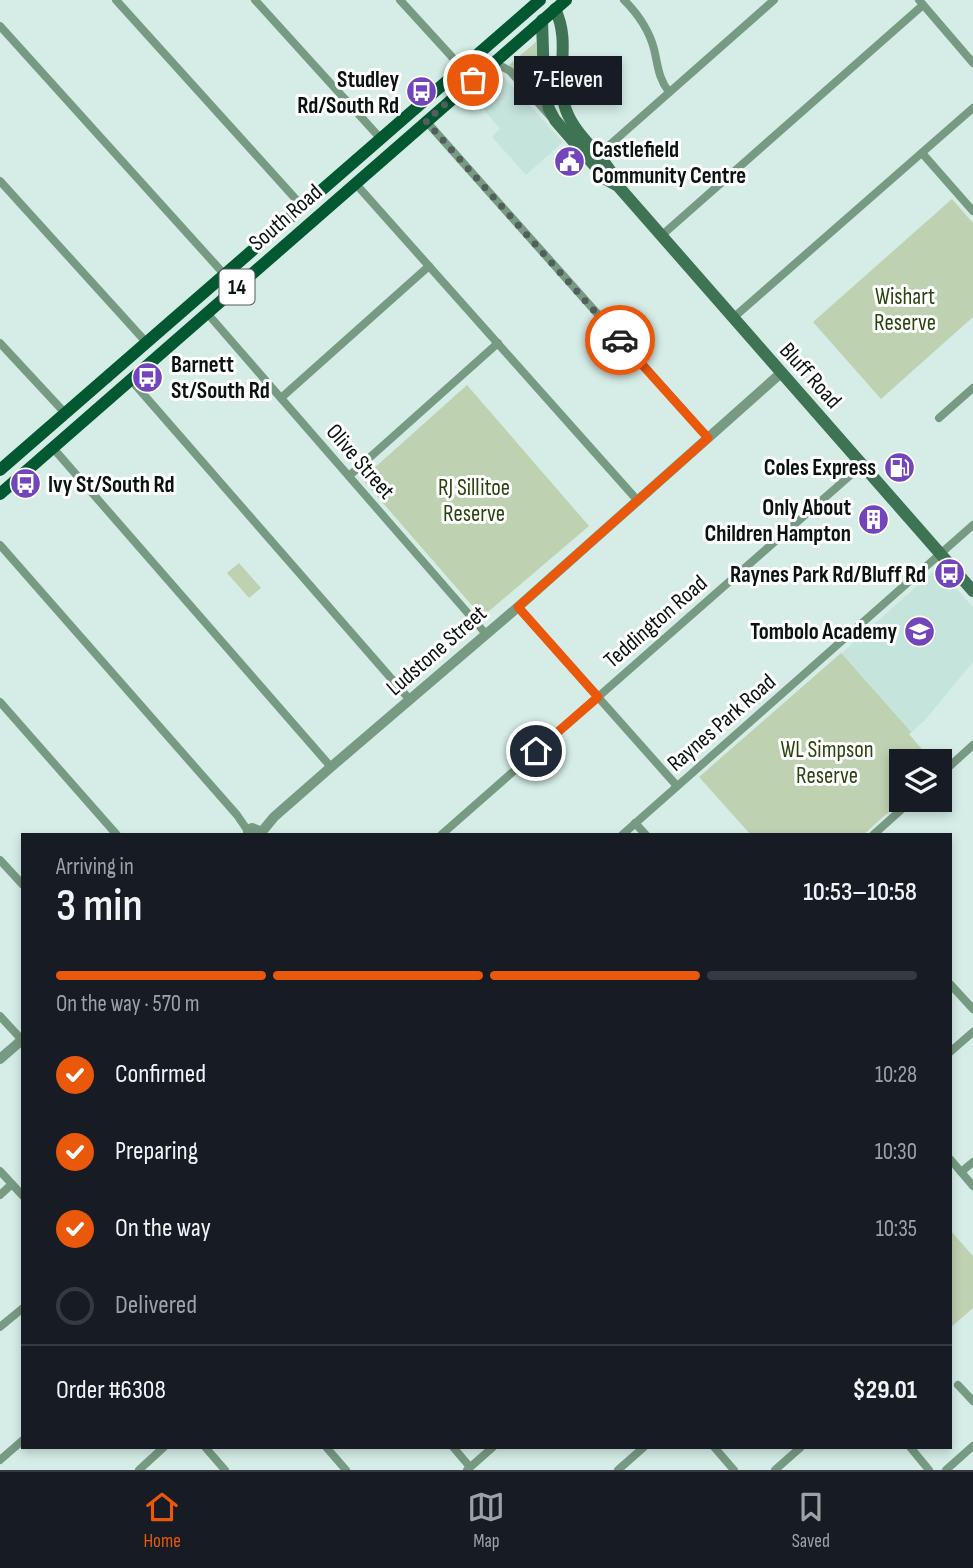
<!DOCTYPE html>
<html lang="en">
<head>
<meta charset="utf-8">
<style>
  :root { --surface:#171b24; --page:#20242c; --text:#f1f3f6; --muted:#9ea1a6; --line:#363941; --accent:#ea580c }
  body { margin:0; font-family:"Sofia Sans Condensed",sans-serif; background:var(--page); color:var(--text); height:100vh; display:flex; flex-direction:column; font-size:26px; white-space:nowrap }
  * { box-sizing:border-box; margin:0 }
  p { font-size:23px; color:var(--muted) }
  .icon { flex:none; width:38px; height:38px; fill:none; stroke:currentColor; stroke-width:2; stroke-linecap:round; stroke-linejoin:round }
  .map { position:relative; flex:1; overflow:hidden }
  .sheet { position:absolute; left:21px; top:833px; width:931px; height:616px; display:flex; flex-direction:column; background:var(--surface); border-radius:0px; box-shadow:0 4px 10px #0003 }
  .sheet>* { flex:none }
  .tools { position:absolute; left:889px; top:749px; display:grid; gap:14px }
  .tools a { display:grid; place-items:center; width:63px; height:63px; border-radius:0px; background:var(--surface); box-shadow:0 4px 10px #0003; font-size:35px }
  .pin { position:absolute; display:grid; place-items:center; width:60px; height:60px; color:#fff; margin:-30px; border:4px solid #fff; border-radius:50%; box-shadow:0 2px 7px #0007 }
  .courier { position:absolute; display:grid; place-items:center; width:70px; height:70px; margin:-35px; border:5px solid #ea580c; border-radius:50%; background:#fff; color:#222; box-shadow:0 2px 9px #0007 }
  .bubble { position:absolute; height:49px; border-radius:0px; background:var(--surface); box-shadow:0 4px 10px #0003; font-size:23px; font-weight:600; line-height:49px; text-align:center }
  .overview em { font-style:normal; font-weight:600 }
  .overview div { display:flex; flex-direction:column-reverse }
  .overview { display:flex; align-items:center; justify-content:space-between; height:119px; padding:0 35px }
  h1 { font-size:46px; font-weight:600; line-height:52px }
  .bar { display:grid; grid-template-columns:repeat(4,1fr); gap:10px 7px; align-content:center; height:84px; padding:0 35px }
  .bar i { height:9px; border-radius:5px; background:var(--line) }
  .bar .active { background:var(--accent) }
  .bar p { grid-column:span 4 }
  .line { display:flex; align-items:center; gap:18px; padding:0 35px; border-top:2px solid var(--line) }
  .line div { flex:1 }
  ol { padding:0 35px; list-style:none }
  li { display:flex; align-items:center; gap:21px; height:77px }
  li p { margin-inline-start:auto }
  li .icon { padding:7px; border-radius:50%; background:var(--accent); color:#fff; stroke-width:4 }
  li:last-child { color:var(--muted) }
  li i { width:38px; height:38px; border:4px solid var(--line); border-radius:50% }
  .tab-bar { display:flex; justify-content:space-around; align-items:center; height:98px; border-top:2px solid var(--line); background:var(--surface); font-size:19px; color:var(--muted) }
  .tab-bar a { display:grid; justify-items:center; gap:4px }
  .tab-bar .active { color:var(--accent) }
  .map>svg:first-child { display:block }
  .built { fill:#c4e4dc }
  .green { fill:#bed1b1 }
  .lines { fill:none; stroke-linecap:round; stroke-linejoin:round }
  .minor { stroke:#779a82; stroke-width:8 }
  .tertiary { stroke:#779a82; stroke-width:10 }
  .secondary { stroke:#3e7453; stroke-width:12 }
  .primary { stroke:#025831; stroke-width:12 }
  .done { stroke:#525f5c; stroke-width:7; stroke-dasharray:0 12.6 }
  .route { stroke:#ea580c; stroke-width:9 }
  .labels { text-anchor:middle; stroke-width:6; stroke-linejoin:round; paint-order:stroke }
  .shield { fill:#fff; stroke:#545a58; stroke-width:2 }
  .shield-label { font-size:21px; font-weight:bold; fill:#0b1311 }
  .poi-label { font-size:23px; font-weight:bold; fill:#0b1311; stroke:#fff; text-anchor:end }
  .street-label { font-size:23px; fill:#0b1311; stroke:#fff }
  .park-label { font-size:23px; fill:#2a440e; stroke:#fff }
</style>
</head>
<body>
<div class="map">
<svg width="973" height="1470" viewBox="0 0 973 1470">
  <rect width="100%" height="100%" fill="#d6ede7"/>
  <!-- built -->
  <g class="built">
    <path d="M496,75L503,76L563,142L526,175L492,137L500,129L472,96Z"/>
    <path d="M936,569L940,570L973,607V662L925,720L910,734L841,654Z"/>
  </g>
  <!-- green -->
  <g class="green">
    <path d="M536,42L542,103L509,65Z"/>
    <path d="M952,199L973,223V317L881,399L813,322Z"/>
    <path d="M467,385L589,526L488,612L476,610L362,479Z"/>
    <path d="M239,563L261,588L249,598L227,573Z"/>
    <path d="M841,653L911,732L909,734L932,761H901L902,800L863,835H751L699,777Z"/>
    <path d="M950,1230L973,1256V1308L950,1328Z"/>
  </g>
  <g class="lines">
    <!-- minor -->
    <g class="minor">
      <path d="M116,0L302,206"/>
      <path d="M255,0L381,139"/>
      <path d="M400,0L463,69"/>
      <path d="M624,0C638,14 649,30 654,49C658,65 658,78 669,92"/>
      <path d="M919,0L973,63"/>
      <path d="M0,26L224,274"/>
      <path d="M490,66L503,67L510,71L550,116"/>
      <path d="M426,121L708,438"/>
      <path d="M922,153L973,211"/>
      <path d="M596,157L774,0"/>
      <path d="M0,181L146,342"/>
      <path d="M355,183L638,501"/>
      <path d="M661,236L923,5"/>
      <path d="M207,313L486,634"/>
      <path d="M733,318L973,108"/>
      <path d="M0,343L65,413"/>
      <path d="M131,380L410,700"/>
      <path d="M281,398L429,266"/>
      <path d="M939,418L973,388"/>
      <path d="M53,448L331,767"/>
      <path d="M349,476L498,343"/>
      <path d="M0,545L237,815L248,831"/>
      <path d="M518,607L677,786"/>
      <path d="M0,702L117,835"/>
      <path d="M940,775L973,745"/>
      <path d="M635,823L646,835"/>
      <path d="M441,835L862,465"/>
      <path d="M622,835L973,525"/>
      <path d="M873,835L912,800"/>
      <path d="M0,860L23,885"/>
      <path d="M950,984L973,1009"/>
      <path d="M0,1016L22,1040"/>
      <path d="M950,1052L973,1032"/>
      <path d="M950,1159L973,1186"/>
      <path d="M0,1171L23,1196"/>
      <path d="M961,1172L973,1162"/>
      <path d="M0,1195L12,1184"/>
      <path d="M0,1327L23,1308"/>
      <path d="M958,1385L973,1401"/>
      <path d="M205,1447L225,1470"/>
      <path d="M326,1447L346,1470"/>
      <path d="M453,1447L470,1467"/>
      <path d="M714,1447L734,1470"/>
      <path d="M910,1447L929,1470"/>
      <path d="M0,1460L23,1440"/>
      <path d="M139,1470L164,1447"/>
      <path d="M467,1470L493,1447"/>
      <path d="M618,1470L644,1447"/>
      <path d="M775,1470L801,1447"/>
      <path d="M946,1470L973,1446"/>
    </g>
    <!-- tertiary -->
    <g class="tertiary">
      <path d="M260,834L274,817L331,767L518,607L781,373"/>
      <path d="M248,835V830L252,828L257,830L260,835"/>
      <path d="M0,1059L23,1039"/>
    </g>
    <!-- secondary -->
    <g class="secondary">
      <path d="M555,9C572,44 554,76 566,110C577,140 607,156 618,186"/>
      <path d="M542,20L544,83L549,109L555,120L607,180L618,186L973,591"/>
    </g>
    <!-- primary -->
    <g class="primary">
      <path d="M0,470L540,0"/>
      <path d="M0,494L566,0"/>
    </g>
  </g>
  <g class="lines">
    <!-- done -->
    <path class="done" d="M473,80L426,121L620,340"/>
    <!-- route -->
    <path class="route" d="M536,751L598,697L518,607L708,438L620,340"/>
  </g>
  <!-- icons -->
  <defs>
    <symbol id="bus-disc" viewBox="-11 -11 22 22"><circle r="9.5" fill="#7245bd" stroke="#fff"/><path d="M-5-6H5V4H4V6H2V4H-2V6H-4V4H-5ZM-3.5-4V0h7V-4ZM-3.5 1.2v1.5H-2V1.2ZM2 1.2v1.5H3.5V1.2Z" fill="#fff"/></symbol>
    <symbol id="civic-disc" viewBox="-11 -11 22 22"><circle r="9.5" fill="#7245bd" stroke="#fff"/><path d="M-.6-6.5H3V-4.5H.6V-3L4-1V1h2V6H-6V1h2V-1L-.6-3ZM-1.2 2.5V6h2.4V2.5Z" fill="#fff"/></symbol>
    <symbol id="fuel-disc" viewBox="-11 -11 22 22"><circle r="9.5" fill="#7245bd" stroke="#fff"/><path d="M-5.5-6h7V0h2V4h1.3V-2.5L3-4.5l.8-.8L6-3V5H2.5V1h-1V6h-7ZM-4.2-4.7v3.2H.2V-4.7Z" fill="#fff"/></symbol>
    <symbol id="building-disc" viewBox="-11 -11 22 22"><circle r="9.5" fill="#7245bd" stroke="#fff"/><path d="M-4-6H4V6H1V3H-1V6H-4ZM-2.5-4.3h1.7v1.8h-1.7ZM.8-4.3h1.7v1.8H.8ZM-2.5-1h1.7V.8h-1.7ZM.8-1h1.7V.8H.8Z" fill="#fff"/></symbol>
    <symbol id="school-disc" viewBox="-11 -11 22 22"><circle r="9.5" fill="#7245bd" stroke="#fff"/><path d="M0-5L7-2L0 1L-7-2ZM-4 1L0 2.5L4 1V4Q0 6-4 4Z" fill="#fff"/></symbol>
  </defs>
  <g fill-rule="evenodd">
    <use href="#bus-disc" x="404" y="74" width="35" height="35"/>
    <use href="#civic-disc" x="552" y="144" width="35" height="35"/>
    <use href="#bus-disc" x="130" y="360" width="35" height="35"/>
    <use href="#fuel-disc" x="882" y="450" width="35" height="35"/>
    <use href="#bus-disc" x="8" y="466" width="35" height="35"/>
    <use href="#building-disc" x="856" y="502" width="35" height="35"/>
    <use href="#bus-disc" x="932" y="556" width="35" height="35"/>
    <use href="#school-disc" x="902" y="614" width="35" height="35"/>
  </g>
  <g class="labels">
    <!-- shield labels -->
    <rect class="shield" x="219.5" y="269.5" width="35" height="35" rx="5"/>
    <g class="shield-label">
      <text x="237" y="294">14</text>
    </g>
    <!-- poi labels -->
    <g class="poi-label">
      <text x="399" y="87">Studley<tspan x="399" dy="26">Rd/South Rd</tspan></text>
      <text x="592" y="157" text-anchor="start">Castlefield<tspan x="592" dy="26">Community Centre</tspan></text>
      <text x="171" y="372" text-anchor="start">Barnett<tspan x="171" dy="26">St/South Rd</tspan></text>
      <text x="876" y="475">Coles Express</text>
      <text x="48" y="492" text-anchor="start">Ivy St/South Rd</text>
      <text x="851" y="515">Only About<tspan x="851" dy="26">Children Hampton</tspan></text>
      <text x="926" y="582">Raynes Park Rd/Bluff Rd</text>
      <text x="897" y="639">Tombolo Academy</text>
    </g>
    <!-- street labels -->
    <g class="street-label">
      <text transform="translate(285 217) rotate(-41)" y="8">South Road</text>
      <text transform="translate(811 375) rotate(48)" y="8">Bluff Road</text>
      <text transform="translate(361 461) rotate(49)" y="8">Olive Street</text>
      <text transform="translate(655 621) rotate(-41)" y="8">Teddington Road</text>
      <text transform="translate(436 650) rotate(-41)" y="8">Ludstone Street</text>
      <text transform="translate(721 722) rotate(-41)" y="8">Raynes Park Road</text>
    </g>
    <!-- park labels -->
    <g class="park-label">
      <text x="905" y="304">Wishart<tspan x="905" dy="26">Reserve</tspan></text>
      <text x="474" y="495">RJ Sillitoe<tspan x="474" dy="26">Reserve</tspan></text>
      <text x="827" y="757">WL Simpson<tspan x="827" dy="26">Reserve</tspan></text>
    </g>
  </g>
</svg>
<div class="tools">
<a><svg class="icon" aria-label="layers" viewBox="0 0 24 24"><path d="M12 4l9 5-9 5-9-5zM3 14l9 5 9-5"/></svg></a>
</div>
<div class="pin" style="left:473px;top:80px;background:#ea580c"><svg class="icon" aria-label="bag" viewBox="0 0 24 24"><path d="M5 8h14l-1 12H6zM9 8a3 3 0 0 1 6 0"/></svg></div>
<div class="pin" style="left:536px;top:751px;background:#1f2937"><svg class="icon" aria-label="home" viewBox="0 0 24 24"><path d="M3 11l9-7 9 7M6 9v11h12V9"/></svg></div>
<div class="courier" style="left:620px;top:340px"><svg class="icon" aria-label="car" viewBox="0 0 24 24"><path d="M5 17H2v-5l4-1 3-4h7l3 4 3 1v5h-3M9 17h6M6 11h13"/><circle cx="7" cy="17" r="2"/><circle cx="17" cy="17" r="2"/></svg></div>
<div class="bubble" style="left:514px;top:56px;width:108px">7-Eleven</div>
<section class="sheet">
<div class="overview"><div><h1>3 min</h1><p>Arriving in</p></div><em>10:53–10:58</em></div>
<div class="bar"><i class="active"></i><i class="active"></i><i class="active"></i><i></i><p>On the way · 570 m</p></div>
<ol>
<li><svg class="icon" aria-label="check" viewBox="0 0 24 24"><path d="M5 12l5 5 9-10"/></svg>Confirmed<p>10:28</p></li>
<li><svg class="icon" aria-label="check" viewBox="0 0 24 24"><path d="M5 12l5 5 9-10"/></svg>Preparing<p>10:30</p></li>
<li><svg class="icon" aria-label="check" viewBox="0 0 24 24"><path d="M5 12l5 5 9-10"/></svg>On the way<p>10:35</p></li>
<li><i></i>Delivered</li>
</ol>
<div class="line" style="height:91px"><div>Order #6308</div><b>$29.01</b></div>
</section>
</div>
<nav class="tab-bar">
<a class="active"><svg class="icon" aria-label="home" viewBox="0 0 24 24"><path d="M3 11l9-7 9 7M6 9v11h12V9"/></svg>Home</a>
<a><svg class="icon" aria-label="map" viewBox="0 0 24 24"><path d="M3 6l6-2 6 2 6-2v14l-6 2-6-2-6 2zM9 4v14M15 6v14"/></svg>Map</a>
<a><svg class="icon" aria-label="saved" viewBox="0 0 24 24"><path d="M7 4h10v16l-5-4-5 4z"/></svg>Saved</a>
</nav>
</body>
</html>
